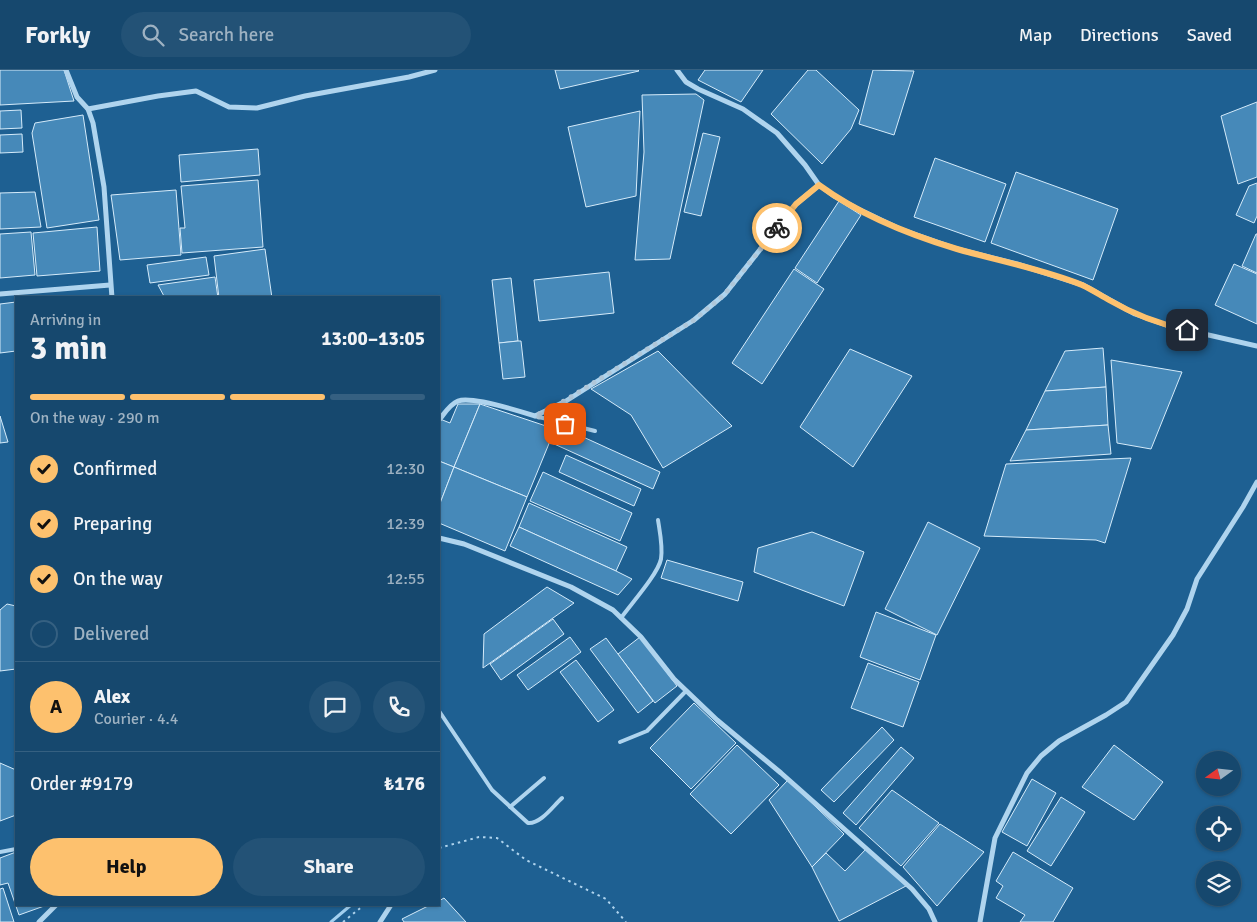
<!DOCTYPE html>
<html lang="en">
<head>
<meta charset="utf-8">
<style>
  :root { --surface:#16486e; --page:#235276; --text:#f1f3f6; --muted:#9eb2c2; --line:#356081; --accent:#fdc16e }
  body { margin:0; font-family:Signika,sans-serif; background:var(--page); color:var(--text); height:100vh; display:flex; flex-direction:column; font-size:19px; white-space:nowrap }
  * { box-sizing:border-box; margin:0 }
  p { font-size:16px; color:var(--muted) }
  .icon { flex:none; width:28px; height:28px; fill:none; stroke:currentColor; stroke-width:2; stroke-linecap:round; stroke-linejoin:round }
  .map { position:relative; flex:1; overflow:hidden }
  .drawer { position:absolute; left:15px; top:226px; width:425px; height:610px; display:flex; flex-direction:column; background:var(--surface); border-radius:0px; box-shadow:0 1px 4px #0004,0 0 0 1px var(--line) }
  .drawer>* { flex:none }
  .needle { width:32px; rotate:255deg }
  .buttons { position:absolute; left:1196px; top:681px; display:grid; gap:10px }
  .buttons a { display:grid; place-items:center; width:45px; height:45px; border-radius:50%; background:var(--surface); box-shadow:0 1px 4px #0004,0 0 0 1px var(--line); font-size:25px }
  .pin { position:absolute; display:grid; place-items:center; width:42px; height:42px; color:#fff; margin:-21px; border-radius:10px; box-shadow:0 2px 8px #0006 }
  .courier { position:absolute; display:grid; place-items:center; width:50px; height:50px; margin:-25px; border:4px solid #fdc16e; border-radius:50%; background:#fff; color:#222; box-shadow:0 1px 6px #0007 }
  .head em { font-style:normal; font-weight:700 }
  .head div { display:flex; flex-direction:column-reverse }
  .head { display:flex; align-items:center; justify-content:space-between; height:85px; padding:0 15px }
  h1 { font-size:32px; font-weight:700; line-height:38px }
  .bar { display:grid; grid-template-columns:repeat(4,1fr); gap:8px 5px; align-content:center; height:60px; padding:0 15px }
  .bar i { height:6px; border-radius:4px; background:var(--line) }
  .bar .on { background:var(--accent) }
  .bar p { grid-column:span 4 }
  .line { display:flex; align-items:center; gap:12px; padding:0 15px; border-top:1px solid var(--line) }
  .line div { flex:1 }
  .round { display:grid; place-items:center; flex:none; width:52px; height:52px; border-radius:26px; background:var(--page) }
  ol { padding:0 15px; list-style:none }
  li { display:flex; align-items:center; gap:15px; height:55px }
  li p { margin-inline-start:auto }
  li .icon { padding:5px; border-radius:50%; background:var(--accent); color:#111; stroke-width:4 }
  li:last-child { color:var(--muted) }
  li i { width:28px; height:28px; border:2px solid var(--line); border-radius:50% }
  .primary-button { display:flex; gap:10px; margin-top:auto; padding:10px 15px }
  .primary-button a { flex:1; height:58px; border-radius:30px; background:var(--accent); color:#111; font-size:20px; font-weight:700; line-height:58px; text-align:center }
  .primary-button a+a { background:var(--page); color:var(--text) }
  header { display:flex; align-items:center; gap:30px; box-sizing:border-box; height:70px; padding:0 25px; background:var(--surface); border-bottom:1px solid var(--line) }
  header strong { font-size:24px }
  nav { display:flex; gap:28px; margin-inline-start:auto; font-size:18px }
  .search { width:350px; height:45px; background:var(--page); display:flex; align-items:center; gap:12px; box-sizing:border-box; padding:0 18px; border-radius:28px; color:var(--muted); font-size:19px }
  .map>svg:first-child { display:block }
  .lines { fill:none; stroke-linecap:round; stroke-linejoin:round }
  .stream { stroke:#a2d0f0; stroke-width:3 }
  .building { fill:#4689b9; stroke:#d5ebfa }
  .path { stroke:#afd4ee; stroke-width:2; stroke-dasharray:2.5 4; stroke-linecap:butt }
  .service { stroke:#afd4ee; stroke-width:4 }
  .minor { stroke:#afd4ee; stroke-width:5 }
  .done { stroke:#b0c7d9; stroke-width:5; stroke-dasharray:0 9 }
  .route { stroke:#fdc16e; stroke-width:6 }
</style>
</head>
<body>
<header>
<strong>Forkly</strong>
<div class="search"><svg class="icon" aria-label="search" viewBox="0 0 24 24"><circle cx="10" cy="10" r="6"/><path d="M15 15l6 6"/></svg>Search here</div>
<nav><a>Map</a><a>Directions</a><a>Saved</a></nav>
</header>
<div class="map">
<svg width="1257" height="852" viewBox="0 0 1257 852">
  <rect width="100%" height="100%" fill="#1e6092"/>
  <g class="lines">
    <!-- stream -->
    <path class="stream" d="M331,852L351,835"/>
  </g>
  <!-- building -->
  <g class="building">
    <path d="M0,0H64L74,31L0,35Z"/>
    <path d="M555,0H638L639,1L560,19Z"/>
    <path d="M705,0H763L741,32L698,10Z"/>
    <path d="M808,0H816L859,40L851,59L822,94L771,44Z"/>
    <path d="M873,0L914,1L894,65L859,54Z"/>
    <path d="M696,24L704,30L670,189L635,190L644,82L642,25Z"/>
    <path d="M1257,32V107L1238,114L1221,46Z"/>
    <path d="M21,40L22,58L0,59V41Z"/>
    <path d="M640,41L636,126L586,137L568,57Z"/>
    <path d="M83,45L99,150L47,158L32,63L35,53Z"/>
    <path d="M703,63L720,67L701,146L684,142Z"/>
    <path d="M22,64L23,82L0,83V65Z"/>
    <path d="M258,79L260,105L181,112L179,85Z"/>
    <path d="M935,88L1006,114L985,172L914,147Z"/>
    <path d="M1016,102L1118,139L1093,210L991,173Z"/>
    <path d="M258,110L263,177L182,183L180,158H185L181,116Z"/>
    <path d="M1257,113V146L1254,153L1236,145L1249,116Z"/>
    <path d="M176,120L181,185L120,190L111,125Z"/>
    <path d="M35,122L41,157L0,159V123Z"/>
    <path d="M839,131L861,145L817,213L795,198Z"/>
    <path d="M97,157L100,201L37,206L33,163Z"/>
    <path d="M31,162L35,205L0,208V164Z"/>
    <path d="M1256,164H1257V203L1242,196Z"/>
    <path d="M265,179L272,228H219L214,186Z"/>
    <path d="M206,187L209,205L150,213L147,195Z"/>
    <path d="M1234,194L1257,204V254L1215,235Z"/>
    <path d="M794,199L824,219L762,314L732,293Z"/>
    <path d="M609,202L614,243L539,251L534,210Z"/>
    <path d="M215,207L218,228H165L158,215Z"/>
    <path d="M511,208L518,271L499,273L492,210Z"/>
    <path d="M16,232V281L0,283V234Z"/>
    <path d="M518,271H521L525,307L503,309L499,273Z"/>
    <path d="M1103,278L1106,317L1045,321L1065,281Z"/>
    <path d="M850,279L912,306L853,397L800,357Z"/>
    <path d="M658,281L732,356L663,398L631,345L591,319Z"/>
    <path d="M1111,290L1182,302L1151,379L1117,373Z"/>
    <path d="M1106,317L1108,355L1026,360L1045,321Z"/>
    <path d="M458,334H480L454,397L439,391V353L440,349L450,353Z"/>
    <path d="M480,334L555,359L527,427L454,397Z"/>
    <path d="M0,346L8,372L0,373Z"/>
    <path d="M1108,355L1111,384L1010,391L1026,360Z"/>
    <path d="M559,356L660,402L653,419L552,373Z"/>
    <path d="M566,385L641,419L634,436L559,402Z"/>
    <path d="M1131,388L1105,473L1096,470L984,466L1006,394Z"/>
    <path d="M439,391L454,397L439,436Z"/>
    <path d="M454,397L527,427L505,481L439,453V436Z"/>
    <path d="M543,402L632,443L620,471L530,431Z"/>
    <path d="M529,433L627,477L616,501L519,457Z"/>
    <path d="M928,452L980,478L937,565L885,539Z"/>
    <path d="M519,457L616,501L632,509L618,525L510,476Z"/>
    <path d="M812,462L864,482L844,536L754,502L758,478Z"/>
    <path d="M667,490L743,512L738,531L661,508Z"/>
    <path d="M547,517L574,533L483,598L484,564Z"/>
    <path d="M7,534L16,536V599L0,601V540Z"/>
    <path d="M876,542L936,565L920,610L860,587Z"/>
    <path d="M553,549L564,564L501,610L490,594Z"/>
    <path d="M570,567L581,582L528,620L517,605Z"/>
    <path d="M640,567L677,616L655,633L618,584Z"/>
    <path d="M606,568L653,631L638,643L590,579Z"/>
    <path d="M576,590L614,640L598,652L560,602Z"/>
    <path d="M868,593L919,612L903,657L851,638Z"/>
    <path d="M694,633L736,673L691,719L650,678Z"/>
    <path d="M882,657L894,670L834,732L821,720Z"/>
    <path d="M737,675L779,715L731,764L690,724Z"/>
    <path d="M1114,675L1163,712L1134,750L1082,717Z"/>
    <path d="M901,677L914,688L856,755L843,743Z"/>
    <path d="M0,693L16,700V745L0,751Z"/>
    <path d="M1032,709L1056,723L1027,776L1002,762Z"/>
    <path d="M788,710L844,764L812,797L769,730Z"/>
    <path d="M892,720L939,753L901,796L859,758Z"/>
    <path d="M1061,727L1085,742L1051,796L1027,781Z"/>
    <path d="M940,754L984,782L937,836L903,797Z"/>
    <path d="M867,778L906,816L839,851L812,797L826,783L845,801Z"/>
    <path d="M16,782V835H47L19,845L8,813L0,815V788Z"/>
    <path d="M1013,782L1073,818L1053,852H1020L1025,845L996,828L1003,816L996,811Z"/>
    <path d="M3,818L14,852H0V819Z"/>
    <path d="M444,828L466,852H404L402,849L430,835H439V831Z"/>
  </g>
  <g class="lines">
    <!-- path -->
    <g class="path">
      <path d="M439,778L479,767L497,768L526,790L606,829L626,852"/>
      <path d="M343,852L364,835"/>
    </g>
    <!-- service -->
    <g class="service">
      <path d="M535,346L595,361"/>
      <path d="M621,548C631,534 658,504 661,489C663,477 660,463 658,450"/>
      <path d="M439,641L492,720L528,753C541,754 553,736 562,728"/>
      <path d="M620,672L647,661L686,621"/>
      <path d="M510,737L544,708"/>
      <path d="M0,782L16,779"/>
    </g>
    <!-- minor -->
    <g class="minor">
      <path d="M66,0L77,27L88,39L93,53L104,117L112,228"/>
      <path d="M677,0L686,12L698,19L743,39L777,63L805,95L819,115L834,126L856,138L900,159L957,179L1017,194L1083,215L1135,244L1169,256L1257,276"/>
      <path d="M88,39L158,26L196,21L229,37L257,38L305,26L409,7L435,0"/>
      <path d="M0,224L110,215"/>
      <path d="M439,350C444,344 450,334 458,331C473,326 519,341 535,346L566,331L694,250L725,224L796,134L819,115"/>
      <path d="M439,468L464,474L571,517L613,540L641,567L674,609L717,650L781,703L912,819L929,839L935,852"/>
      <path d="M39,852L56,835"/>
      <path d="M380,852L391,835"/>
      <path d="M980,852L995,768L1027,703L1041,686L1059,671L1106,645L1126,632L1173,565L1187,539L1197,509L1243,437L1257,412"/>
    </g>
  </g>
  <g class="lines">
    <!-- done -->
    <path class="done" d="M565,354L535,346L566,330L694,250L725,224L777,158"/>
    <!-- route -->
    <path class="route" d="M777,158L796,134L819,115C860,145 910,165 957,179C999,191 1042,199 1082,215C1091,219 1100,225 1109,230C1133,244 1159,254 1187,260"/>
  </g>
</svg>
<div class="buttons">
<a><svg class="needle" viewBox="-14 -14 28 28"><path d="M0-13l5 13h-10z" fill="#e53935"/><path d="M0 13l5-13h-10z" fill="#9eb2c2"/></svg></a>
<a><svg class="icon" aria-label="locate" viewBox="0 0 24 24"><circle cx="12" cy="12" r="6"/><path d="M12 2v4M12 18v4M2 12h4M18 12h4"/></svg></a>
<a><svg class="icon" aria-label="layers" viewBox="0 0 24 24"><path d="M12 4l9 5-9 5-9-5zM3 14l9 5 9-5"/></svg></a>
</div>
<div class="pin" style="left:565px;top:354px;background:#ea580c"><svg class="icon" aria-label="bag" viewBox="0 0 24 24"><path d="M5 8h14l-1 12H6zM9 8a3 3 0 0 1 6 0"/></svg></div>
<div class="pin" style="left:1187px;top:260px;background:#1f2937"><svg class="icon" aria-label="home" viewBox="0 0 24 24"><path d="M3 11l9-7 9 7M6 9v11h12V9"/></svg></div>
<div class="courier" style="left:777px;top:158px"><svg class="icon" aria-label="bike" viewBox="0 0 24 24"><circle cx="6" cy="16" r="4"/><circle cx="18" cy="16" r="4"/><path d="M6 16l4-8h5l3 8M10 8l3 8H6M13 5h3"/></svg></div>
<section class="drawer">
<div class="head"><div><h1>3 min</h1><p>Arriving in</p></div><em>13:00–13:05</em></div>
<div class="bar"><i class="on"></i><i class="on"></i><i class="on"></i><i></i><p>On the way · 290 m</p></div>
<ol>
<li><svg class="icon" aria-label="check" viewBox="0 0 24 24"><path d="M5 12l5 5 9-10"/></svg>Confirmed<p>12:30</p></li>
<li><svg class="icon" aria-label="check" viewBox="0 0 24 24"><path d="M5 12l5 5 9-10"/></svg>Preparing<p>12:39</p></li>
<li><svg class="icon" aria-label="check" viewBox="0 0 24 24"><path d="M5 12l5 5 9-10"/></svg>On the way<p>12:55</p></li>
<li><i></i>Delivered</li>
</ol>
<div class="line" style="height:90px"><b class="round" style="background:var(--accent);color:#111">A</b><div><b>Alex</b><p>Courier · 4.4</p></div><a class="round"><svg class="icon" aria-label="chat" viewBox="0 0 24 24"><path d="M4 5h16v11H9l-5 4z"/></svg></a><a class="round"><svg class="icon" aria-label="phone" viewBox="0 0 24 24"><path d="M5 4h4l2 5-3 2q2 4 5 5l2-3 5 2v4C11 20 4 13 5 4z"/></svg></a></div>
<div class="line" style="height:65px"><div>Order #9179</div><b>₺176</b></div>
<div class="primary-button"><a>Help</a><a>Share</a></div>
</section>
</div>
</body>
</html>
